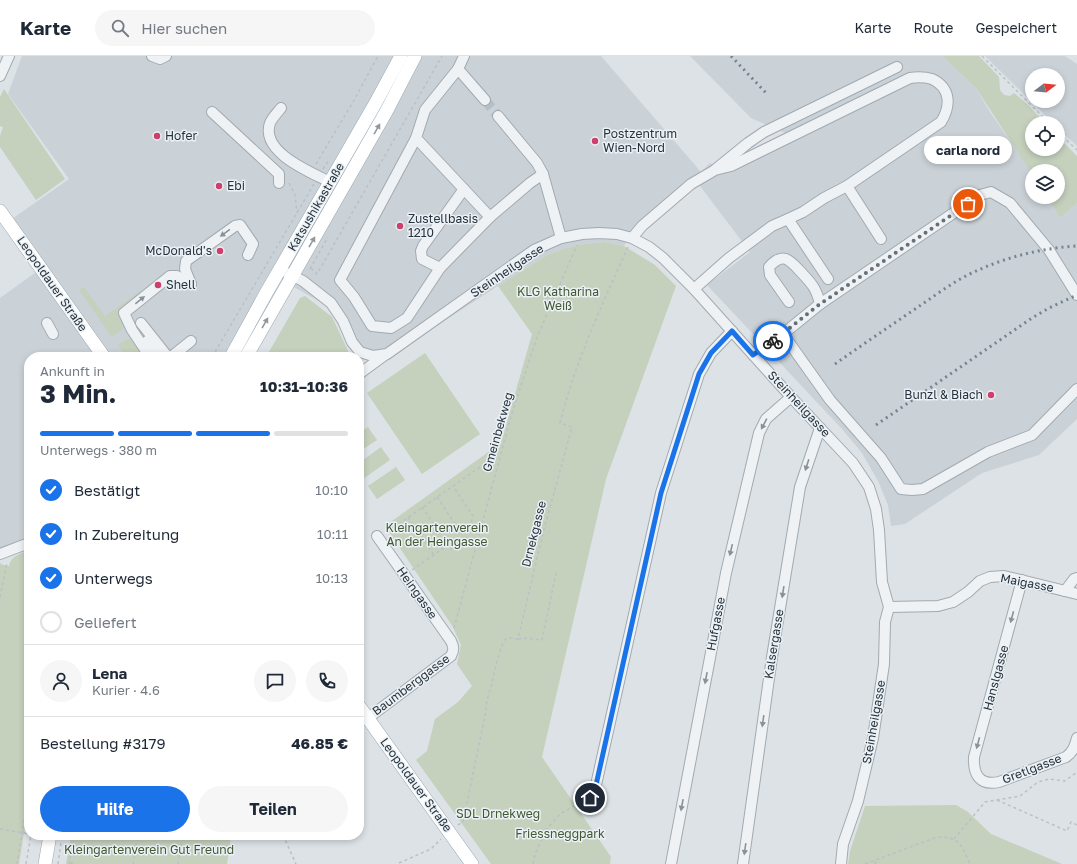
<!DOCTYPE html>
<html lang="de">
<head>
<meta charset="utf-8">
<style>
  :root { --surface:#fff; --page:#f6f6f7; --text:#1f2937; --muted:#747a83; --line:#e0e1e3; --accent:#1a73e8 }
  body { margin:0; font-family:"Golos Text",sans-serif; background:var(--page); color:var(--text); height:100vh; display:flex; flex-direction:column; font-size:15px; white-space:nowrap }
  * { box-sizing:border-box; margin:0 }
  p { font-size:13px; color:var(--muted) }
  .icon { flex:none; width:22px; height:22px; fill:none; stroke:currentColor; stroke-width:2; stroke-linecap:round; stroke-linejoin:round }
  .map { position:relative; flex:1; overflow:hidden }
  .panel { position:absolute; left:24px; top:296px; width:340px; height:488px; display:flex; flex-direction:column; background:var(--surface); border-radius:16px; box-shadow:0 2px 6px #0003 }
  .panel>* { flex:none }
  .needle { width:26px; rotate:74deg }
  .buttons { position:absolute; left:1025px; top:12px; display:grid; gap:8px }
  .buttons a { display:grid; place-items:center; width:40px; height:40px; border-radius:50%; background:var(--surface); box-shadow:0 2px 6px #0003; font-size:20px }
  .pin { position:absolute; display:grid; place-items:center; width:34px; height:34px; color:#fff; margin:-17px; border:2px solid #fff; border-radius:50%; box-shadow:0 1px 4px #0007 }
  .courier { position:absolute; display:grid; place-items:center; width:40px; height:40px; margin:-20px; border:3px solid #1a73e8; border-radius:50%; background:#fff; color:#222; box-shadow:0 1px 5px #0007 }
  .bubble { position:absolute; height:28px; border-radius:14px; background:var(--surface); box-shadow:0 2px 6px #0003; font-size:13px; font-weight:700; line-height:28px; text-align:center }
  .headline em { font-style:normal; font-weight:700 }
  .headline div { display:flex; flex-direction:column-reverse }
  .headline { display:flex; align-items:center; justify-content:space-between; height:68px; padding:0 16px }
  h1 { font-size:26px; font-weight:700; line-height:30px }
  .bar { display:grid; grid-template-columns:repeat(4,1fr); gap:6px 4px; align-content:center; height:48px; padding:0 16px }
  .bar i { height:5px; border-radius:3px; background:var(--line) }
  .bar .on { background:var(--accent) }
  .bar p { grid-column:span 4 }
  .line { display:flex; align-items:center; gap:10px; padding:0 16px; border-top:1px solid var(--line) }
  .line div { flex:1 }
  .round { display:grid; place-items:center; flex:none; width:42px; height:42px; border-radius:21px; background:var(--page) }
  ol { padding:0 16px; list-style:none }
  li { display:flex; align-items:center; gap:12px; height:44px }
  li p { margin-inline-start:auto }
  li .icon { padding:4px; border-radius:50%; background:var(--accent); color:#fff; stroke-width:4 }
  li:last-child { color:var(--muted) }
  li i { width:22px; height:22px; border:2px solid var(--line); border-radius:50% }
  .button { display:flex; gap:8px; margin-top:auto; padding:8px 16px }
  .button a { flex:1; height:46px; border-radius:24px; background:var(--accent); color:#fff; font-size:16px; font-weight:700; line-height:46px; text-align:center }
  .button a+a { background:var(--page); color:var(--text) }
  header { display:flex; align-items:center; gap:24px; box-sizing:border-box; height:56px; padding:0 20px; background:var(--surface); border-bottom:1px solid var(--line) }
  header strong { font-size:19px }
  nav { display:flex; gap:22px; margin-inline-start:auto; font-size:14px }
  .search { width:280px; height:36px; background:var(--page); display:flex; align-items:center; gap:10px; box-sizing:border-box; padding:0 14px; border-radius:22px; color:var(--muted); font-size:15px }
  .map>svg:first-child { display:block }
  .built { fill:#cad2d8; fill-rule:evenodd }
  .green { fill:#c5d0bd }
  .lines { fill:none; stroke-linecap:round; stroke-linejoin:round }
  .minor-tunnel { stroke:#b8bfc4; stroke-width:10; stroke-dasharray:10 5; stroke-linecap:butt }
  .minor-casing { stroke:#a2aab0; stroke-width:12 }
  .major-casing { stroke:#9ca8b2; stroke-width:14 }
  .path { stroke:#bbc0c5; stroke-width:1.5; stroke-dasharray:3 3; stroke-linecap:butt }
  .minor { stroke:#eff2f5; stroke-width:10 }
  .major { stroke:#fff; stroke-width:13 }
  .rail { stroke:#768490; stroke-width:3; stroke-dasharray:2 4; stroke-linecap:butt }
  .oneway { fill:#92989e }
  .oneway2 { fill:#8a9299 }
  .done { stroke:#667078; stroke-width:4; stroke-dasharray:0 7.2 }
  .route { stroke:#1a73e8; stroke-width:5 }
  .poi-dot { fill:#ce3f6d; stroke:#ebf1f4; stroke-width:1.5 }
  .labels { text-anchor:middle; stroke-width:3; stroke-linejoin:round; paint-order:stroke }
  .poi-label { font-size:12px; fill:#26323d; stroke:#ebf1f4; text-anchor:start }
  .street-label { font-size:12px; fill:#26323d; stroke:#ebf1f4 }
  .park-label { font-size:12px; fill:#415833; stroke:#ebf1f4 }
</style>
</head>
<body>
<header>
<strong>Karte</strong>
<div class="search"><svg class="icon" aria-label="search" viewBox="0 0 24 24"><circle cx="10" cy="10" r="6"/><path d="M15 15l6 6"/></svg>Hier suchen</div>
<nav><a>Karte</a><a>Route</a><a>Gespeichert</a></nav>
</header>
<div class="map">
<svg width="1077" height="808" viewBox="0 0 1077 808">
  <rect width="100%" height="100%" fill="#dce2e6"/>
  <!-- built -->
  <g class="built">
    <path d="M22,0H601L701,116L710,107L718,111L785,77L751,62L690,0H943V1L976,32L990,56L1024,105L1032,118V141H1047L1060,162L1077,147V363L1039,399L982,417L905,468L891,470L888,449L878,425L862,397L842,373L707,229L750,196L694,122L636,171L624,190L605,186L576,189L549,198L498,230L373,311L329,251L280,223L235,301H106L9,165L69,123L8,38Z"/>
    <path d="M985,0H1065L1077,8V90L1058,72V67H1053ZM1032,19H1058V45H1032Z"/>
    <path d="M39,214L102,301H29V483L0,494V242Z"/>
  </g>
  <!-- green -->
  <g class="green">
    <path d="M943,0H979L999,21L1000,34L1004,39L1010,40L1014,37L1027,48L1045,67H1032V93H1046L1049,96L1052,93H1058V88L1062,85L1077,100V147L1060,162L1047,141H1058V115H1032V118L976,32L943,1Z"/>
    <path d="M4,33L65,123L36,144L0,91V80L3,71L0,70V41Z"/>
    <path d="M605,186L624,190L655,209L676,230L606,423L542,701L611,801L610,808H491L416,704L427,695L435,663L458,646L472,630L457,608L461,589L453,571L385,470L501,387L532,278L498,230L549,198L576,189Z"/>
    <path d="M84,231L105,260L142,234L144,236L127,249L124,272L112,281L79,234Z"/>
    <path d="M305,240L332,261L351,301H266L300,242Z"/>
    <path d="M129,283L132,285L144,301H127L118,289L125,284Z"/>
    <path d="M425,297L480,378L422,418L367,337Z"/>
    <path d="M368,371L377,384L359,396V377Z"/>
    <path d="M381,391L390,404L363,423L359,418V407Z"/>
    <path d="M396,411L405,424L377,443L368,430Z"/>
    <path d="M29,494V746L19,808H0V507L3,509L9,510C11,500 20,498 29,494Z"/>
    <path d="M956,749L968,756L991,778L1062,808H848L850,795L865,750Z"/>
    <path d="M71,779H231L227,808H66Z"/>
  </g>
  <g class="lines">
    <!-- minor-tunnel -->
    <path class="minor-tunnel" d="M485,44L498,60"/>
    <defs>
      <g id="minor">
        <path d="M152,0L160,3L166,0"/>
        <path d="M464,0L458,13L425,54L416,82L490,161L530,127L543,118"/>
        <path d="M458,13L485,44"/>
        <path d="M0,20L9,0"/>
        <path d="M281,52C278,56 272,62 270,67C260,96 310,116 330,126"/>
        <path d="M212,56L279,118V127"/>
        <path d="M498,60L537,107L543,118L561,182"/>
        <path d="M416,82L340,224L354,241L372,270L391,272L407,262L440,212L490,161"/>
        <path d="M716,113L748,87L764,76L897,11"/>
        <path d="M847,130L881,183"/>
        <path d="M788,163L828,223"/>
        <path d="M632,182L642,170L691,128L715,114L731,110L910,22C917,21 925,21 932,23C951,32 951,50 941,66L847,130L824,142L803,156L788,163L772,170L729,202L694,233"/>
        <path d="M440,212L422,203L421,195L423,190L464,133"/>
        <path d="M287,217L303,225L331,247L343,265L352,286L360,296L373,300L387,298L534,194L561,182L582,178L599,177L617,178L632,182L649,191L663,202L694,233L791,341L853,407L869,431L876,453L879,474L882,526L889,551L885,566L884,608L873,682L858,745L843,788L841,808"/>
        <path d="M191,228L185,213L186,205L235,170L240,169L253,188L248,199"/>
        <path d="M820,248L980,139L991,136L1010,147L1049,194L1077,239"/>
        <path d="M47,267L53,278"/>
        <path d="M141,267L168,301"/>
        <path d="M783,278L830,344L881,402L901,433L912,434L923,433L988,396L1032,379L1077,333"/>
        <path d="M147,285L157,299L160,301"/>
        <path d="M753,299L783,278L820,248C816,231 811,227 799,214C789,203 782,196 769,211L770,219L789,246"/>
        <path d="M150,301L132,274L124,257L170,220H177L191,228"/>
        <path d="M171,301L191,285"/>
        <path d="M359,318L385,299"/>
        <path d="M0,498L29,487"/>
        <path d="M1022,524L974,701C973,719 980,730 999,726L1066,701C1073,696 1075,690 1077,682"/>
        <path d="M1065,535L1074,523L1077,522"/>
        <path d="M889,551L938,550L953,546L968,536L980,525L990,521L1004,520L1077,538"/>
        <path d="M368,662L451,600C454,594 454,591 451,585L377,480"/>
        <path d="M582,746L590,741L596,729L661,437L699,318L711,297L732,275"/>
        <path d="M671,808L726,517L759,377L766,363L791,341"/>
        <path d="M743,808L772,601L800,431L820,372"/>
      </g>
      <g id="major">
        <path d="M0,155L104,301"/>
        <path d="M231,301L265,239L375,48L401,0"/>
        <path d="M246,301L386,56L415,0"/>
        <path d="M359,650L472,808"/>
        <path d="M45,808L50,779"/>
      </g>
    </defs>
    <!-- minor casing -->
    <use href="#minor" class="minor-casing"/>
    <!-- major casing -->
    <use href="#major" class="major-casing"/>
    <!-- path -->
    <g class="path">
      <path d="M982,0L1049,67"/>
      <path d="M1058,76L1077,94"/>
      <path d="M316,108L353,46L378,0"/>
      <path d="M323,113L329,104"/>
      <path d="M289,127L295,139L297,157"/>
      <path d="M311,212L317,218L442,0"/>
      <path d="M310,213L328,181"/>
      <path d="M212,301L314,128"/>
      <path d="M437,441L465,483"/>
      <path d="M422,451L448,489"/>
      <path d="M408,461L434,499"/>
      <path d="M399,468L490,404"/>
      <path d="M412,514L448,489L451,493L467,481L473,460L453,430"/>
      <path d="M0,541L7,507"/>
      <path d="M454,572L511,360L537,281L577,189"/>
      <path d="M518,583L525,582L542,584L556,517"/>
      <path d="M997,744L1067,775L1071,766L1077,769"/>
      <path d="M458,769L463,766L486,655C486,647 488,639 491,631C493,623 500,586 506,583C509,581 514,583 518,583L543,477L572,371L560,367C575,306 602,249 628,191"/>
      <path d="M0,773L29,778"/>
      <path d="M283,779L296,808"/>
      <path d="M954,783L985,746L1020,740L1038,726L1049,723L1065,725L1077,716"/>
      <path d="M70,807L76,808"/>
      <path d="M399,807L431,793L441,783"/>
      <path d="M17,808L29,734"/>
      <path d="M26,808L31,779"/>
      <path d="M58,808L62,779"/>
      <path d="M69,808L74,779"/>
      <path d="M133,808L138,779"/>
      <path d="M178,808L183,779"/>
      <path d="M533,808L535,798L545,775L560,758L574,750"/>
      <path d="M865,808L937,781C961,781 961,789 970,808"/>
      <path d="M875,808L876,804"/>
    </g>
    <!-- minor -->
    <use href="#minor" class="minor"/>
    <!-- major -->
    <use href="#major" class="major"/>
    <!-- rail -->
    <g class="rail">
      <path d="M731,0L767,38"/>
      <path d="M835,308C862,289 890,270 918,251C936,239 954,225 974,216C1006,201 1042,192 1077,190"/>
      <path d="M876,369L1032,262L1049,252L1077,239"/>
    </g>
  </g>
  <!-- one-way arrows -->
  <defs><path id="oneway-solid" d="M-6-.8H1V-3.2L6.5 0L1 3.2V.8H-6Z"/></defs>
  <g class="oneway">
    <use href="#oneway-solid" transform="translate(377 73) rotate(-60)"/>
    <use href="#oneway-solid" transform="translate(312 186) rotate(-60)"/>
    <use href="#oneway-solid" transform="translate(265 267) rotate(-60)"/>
  </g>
  <g class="oneway2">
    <use href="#oneway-solid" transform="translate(225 177) rotate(144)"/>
    <use href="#oneway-solid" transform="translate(140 244) rotate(-39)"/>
    <use href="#oneway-solid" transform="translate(764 368) rotate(118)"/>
    <use href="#oneway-solid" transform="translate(807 409) rotate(108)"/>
    <use href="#oneway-solid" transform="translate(731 494) rotate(103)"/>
    <use href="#oneway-solid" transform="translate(783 536) rotate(99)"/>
    <use href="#oneway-solid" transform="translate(1012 561) rotate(105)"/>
    <use href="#oneway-solid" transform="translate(706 622) rotate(101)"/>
    <use href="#oneway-solid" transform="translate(763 665) rotate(98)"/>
    <use href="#oneway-solid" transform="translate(978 687) rotate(105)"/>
    <use href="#oneway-solid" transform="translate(682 749) rotate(101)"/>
    <use href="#oneway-solid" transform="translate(745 793) rotate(98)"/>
  </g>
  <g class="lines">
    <!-- done -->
    <path class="done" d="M773,285L820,248L968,148"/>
    <!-- route -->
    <path class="route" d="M590,742L596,729L661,437L699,318L711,297L732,275L753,299L773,285"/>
  </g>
  <!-- markers -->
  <g class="poi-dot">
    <circle cx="157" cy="80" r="4"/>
    <circle cx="595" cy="85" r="4"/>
    <circle cx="219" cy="130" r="4"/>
    <circle cx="400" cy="170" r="4"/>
    <circle cx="220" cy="195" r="4"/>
    <circle cx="158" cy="229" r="4"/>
    <circle cx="991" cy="339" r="4"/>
  </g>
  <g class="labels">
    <!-- poi labels -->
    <g class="poi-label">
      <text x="603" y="82">Postzentrum<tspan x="603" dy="14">Wien-Nord</tspan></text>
      <text x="165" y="84">Hofer</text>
      <text x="227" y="134">Ebi</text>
      <text x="408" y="167">Zustellbasis<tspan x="408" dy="14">1210</tspan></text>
      <text x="212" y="199" text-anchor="end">McDonald's</text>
      <text x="166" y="233">Shell</text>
      <text x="983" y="343" text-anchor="end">Bunzl &amp; Biach</text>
    </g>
    <!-- street labels -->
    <g class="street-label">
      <text transform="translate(316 151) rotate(-60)" y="4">Katsushikastraße</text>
      <text transform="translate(507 215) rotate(-34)" y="4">Steinheilgasse</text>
      <text transform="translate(52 228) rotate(55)" y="4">Leopoldauer Straße</text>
      <text transform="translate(799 348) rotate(47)" y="4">Steinheilgasse</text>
      <text transform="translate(498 376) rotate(-74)" y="4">Gmeinbekweg</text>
      <text transform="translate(534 478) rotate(-76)" y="4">Drnekgasse</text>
      <text transform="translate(1027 527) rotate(11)" y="4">Maigasse</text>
      <text transform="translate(417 537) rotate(55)" y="4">Heingasse</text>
      <text transform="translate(716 568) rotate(-79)" y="4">Hufgasse</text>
      <text transform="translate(774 588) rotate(-81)" y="4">Kalsergasse</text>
      <text transform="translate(996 622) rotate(-75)" y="4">Hanslgasse</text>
      <text transform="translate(411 629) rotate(-37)" y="4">Baumberggasse</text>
      <text transform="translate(874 666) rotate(-80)" y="4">Steinheilgasse</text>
      <text transform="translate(1032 713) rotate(-21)" y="4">Gretlgasse</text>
      <text transform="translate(416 729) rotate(54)" y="4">Leopoldauer Straße</text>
    </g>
    <!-- park labels -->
    <g class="park-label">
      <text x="558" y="240">KLG Katharina<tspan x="558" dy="14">Weiß</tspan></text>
      <text x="437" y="476">Kleingartenverein<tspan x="437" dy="14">An der Heingasse</tspan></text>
      <text x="498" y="762">SDL Drnekweg</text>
      <text x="560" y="782">Friessneggpark</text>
      <text x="149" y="798">Kleingartenverein Gut Freund</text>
    </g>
  </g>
</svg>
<div class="buttons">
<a><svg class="needle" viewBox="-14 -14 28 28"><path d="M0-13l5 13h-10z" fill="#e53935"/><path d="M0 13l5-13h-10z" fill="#747a83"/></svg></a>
<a><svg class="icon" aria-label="locate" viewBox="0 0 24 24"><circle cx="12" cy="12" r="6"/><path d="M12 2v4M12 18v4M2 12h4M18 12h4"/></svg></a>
<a><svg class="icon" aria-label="layers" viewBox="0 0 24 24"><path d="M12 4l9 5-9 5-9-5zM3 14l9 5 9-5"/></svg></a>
</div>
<div class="pin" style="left:968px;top:148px;background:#ea580c"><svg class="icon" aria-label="bag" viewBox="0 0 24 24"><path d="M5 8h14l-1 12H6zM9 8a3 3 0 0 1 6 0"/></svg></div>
<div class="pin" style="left:590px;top:742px;background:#1f2937"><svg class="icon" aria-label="home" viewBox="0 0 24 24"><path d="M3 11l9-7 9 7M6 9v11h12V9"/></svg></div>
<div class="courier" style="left:773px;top:285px"><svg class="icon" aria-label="bike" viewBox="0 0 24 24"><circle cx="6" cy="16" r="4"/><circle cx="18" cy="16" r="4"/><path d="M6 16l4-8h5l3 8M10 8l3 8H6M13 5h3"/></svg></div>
<div class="bubble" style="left:924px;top:80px;width:88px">carla nord</div>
<section class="panel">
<div class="headline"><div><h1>3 Min.</h1><p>Ankunft in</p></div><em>10:31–10:36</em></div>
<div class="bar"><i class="on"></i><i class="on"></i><i class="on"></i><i></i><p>Unterwegs · 380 m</p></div>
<ol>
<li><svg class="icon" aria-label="check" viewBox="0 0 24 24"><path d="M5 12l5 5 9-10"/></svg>Bestätigt<p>10:10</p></li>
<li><svg class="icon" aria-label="check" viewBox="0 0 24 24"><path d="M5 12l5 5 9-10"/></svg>In Zubereitung<p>10:11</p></li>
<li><svg class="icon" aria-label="check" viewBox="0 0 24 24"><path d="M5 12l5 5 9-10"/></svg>Unterwegs<p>10:13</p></li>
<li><i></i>Geliefert</li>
</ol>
<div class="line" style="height:72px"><a class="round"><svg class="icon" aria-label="person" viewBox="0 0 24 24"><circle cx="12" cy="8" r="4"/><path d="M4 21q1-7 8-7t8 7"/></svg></a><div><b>Lena</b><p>Kurier · 4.6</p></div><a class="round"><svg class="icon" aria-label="chat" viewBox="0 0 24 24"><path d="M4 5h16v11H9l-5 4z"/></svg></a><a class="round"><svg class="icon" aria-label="phone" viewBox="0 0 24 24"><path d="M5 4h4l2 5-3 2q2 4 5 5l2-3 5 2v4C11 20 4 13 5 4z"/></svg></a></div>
<div class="line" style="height:52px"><div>Bestellung #3179</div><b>46.85 €</b></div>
<div class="button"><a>Hilfe</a><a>Teilen</a></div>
</section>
</div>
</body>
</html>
